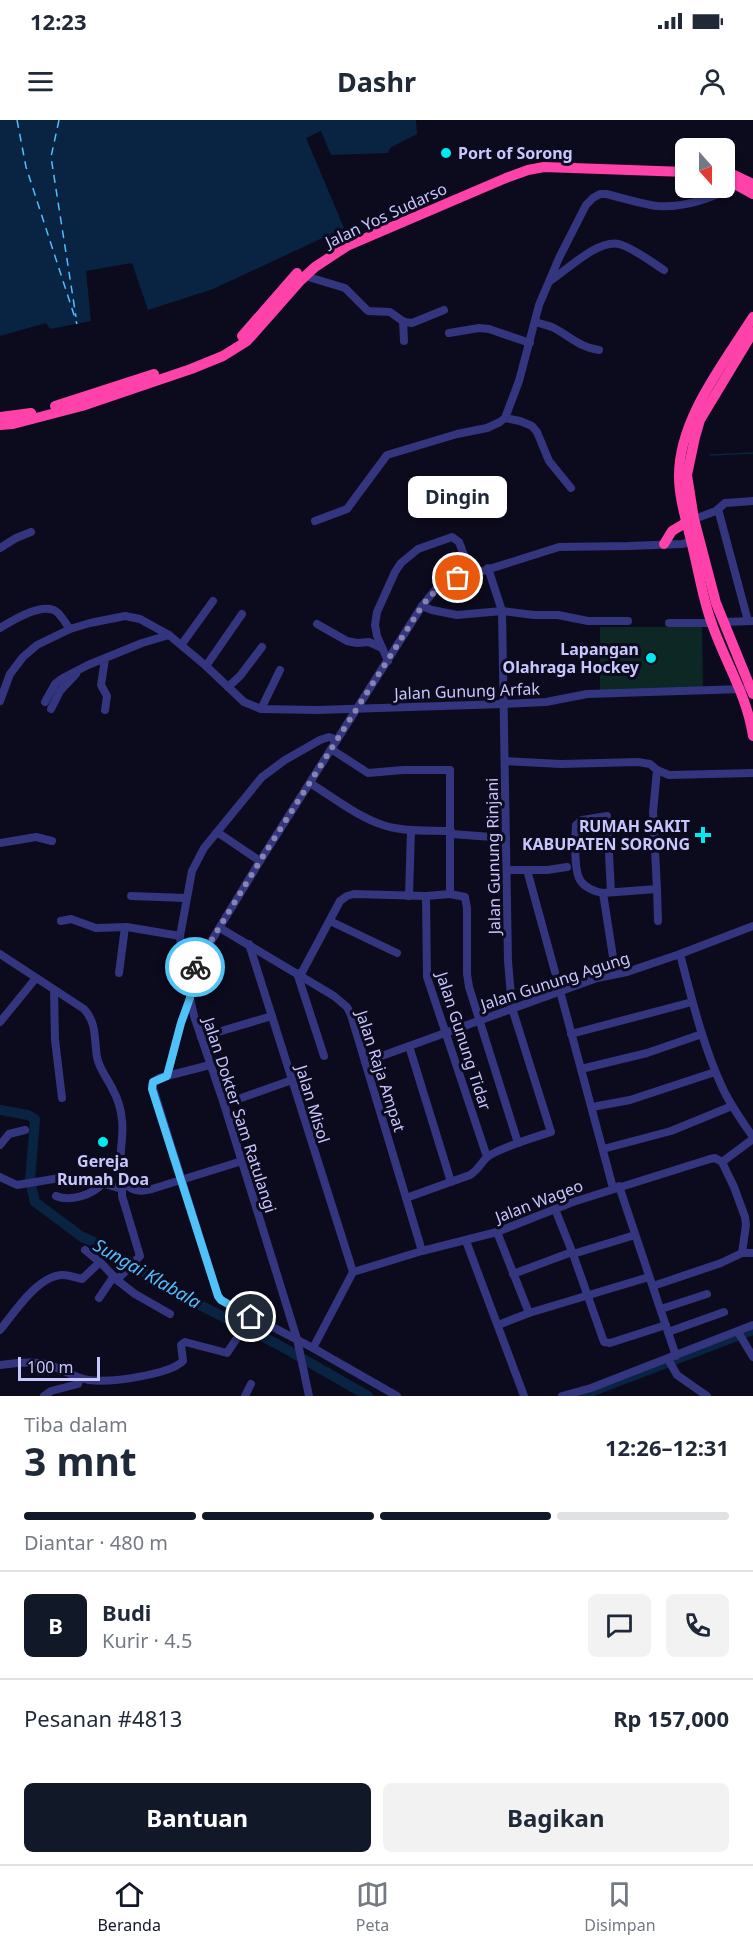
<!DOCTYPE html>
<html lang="id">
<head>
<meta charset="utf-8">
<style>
  :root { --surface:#fff; --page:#f2f2f3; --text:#1f2937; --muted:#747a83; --line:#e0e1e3; --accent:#111827 }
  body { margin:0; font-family:"Noto Sans",sans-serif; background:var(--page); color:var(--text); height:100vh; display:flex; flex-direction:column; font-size:22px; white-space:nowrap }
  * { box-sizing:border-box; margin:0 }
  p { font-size:20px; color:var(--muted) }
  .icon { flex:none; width:33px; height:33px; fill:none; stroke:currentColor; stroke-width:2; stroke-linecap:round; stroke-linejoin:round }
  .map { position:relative; height:1276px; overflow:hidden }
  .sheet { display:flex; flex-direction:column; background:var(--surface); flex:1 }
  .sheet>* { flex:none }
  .needle { width:39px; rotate:159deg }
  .fabs { position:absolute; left:675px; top:18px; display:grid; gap:12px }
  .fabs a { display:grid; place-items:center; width:60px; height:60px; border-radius:9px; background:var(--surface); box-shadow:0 2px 4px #0004; font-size:30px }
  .scale { position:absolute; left:18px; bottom:15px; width:82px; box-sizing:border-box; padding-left:6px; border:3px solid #c8c6ff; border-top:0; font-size:16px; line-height:21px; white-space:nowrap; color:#c8c6ff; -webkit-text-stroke:4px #0c0a1d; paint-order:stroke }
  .pin { position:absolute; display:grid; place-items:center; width:51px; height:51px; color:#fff; margin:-26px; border:3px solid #fff; border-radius:50%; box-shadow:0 2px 6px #0007 }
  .courier { position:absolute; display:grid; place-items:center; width:60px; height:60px; margin:-30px; border:4px solid #4fc3f7; border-radius:50%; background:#fff; color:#222; box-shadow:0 2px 8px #0007 }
  .bubble { position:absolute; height:42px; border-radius:9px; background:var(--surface); box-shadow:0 2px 4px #0004; font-size:20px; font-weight:700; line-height:42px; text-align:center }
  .head em { font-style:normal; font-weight:700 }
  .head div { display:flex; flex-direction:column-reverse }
  .head { display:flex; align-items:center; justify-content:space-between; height:102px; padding:0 24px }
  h1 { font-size:39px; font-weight:700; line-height:45px }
  .bar { display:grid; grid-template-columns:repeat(4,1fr); gap:9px 6px; align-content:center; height:72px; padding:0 24px }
  .bar i { height:8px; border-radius:4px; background:var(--line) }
  .bar .active { background:var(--accent) }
  .bar p { grid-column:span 4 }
  .line { display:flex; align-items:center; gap:15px; padding:0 24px; border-top:2px solid var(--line) }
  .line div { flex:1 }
  .round { display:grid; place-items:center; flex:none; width:63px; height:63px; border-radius:9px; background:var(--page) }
  .primary-button { display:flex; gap:12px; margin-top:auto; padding:12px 24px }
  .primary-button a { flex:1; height:69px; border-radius:9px; background:var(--accent); color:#fff; font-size:24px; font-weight:700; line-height:69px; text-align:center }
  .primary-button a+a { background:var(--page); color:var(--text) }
  .status { display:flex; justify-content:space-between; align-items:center; height:42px; padding:0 30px; background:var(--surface); direction:ltr }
  .status svg { height:16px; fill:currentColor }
  header { display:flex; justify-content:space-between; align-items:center; height:78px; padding:0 24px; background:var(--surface); font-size:27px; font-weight:700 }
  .tab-bar { display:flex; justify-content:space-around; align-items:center; height:84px; border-top:2px solid var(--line); background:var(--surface); font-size:16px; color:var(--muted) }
  .tab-bar a { display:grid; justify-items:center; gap:3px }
  .tab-bar .active { color:var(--accent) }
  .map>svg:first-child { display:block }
  .pitch { fill:#0d2724 }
  .water { fill:#092342 }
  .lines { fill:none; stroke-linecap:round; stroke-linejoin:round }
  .stream { stroke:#092342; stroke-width:1.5 }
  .river { stroke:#092342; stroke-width:10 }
  .ferry { stroke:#54bcff; stroke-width:1.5; stroke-dasharray:8 6; stroke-linecap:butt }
  .minor { stroke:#33357e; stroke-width:8 }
  .highway { stroke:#ff41aa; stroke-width:10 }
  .done { stroke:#8684b0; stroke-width:6; stroke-dasharray:0 10.8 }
  .route { stroke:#4fc3f7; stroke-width:8 }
  .poi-dot { fill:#00ebf1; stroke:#0c0a1d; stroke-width:2 }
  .labels { text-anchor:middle; stroke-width:6; stroke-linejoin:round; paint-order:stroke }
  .poi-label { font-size:16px; font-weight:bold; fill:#c8c6ff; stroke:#0c0a1d; text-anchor:end }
  .street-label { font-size:16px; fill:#c8c6ff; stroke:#0c0a1d }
  .water-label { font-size:18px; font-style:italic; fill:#54bcff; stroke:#0c0a1d }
</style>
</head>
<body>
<div class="status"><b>12:23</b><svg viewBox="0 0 49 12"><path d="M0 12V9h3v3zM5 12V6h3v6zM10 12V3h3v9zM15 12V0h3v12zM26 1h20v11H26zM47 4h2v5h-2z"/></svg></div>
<header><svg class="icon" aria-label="menu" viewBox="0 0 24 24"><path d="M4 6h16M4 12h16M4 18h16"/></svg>Dashr<svg class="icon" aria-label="person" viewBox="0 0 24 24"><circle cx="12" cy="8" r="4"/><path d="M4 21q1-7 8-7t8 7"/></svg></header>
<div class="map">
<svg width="753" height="1276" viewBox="0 0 753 1276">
  <rect width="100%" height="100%" fill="#0c0a1d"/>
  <!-- pitch -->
  <path class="pitch" d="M600,507H702L703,568L600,571Z"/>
  <!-- water -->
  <path class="water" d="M0,0H416L417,14L390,28L388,33L331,35L321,11L306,18L344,108L213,169L148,190L132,143L86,151L91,201L50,209L46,203L0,216Z"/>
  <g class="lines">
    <!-- stream -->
    <path class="stream" d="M710,335L753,333"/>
    <!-- river -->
    <g class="river">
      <path d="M0,990L28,995L35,999L30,1061L35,1082L82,1117L92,1121L146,1153L148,1159L279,1225L368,1276"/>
      <path d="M580,1276L753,1210"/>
    </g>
    <!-- ferry -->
    <g class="ferry">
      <path d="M17,0L26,47L77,204"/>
      <path d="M59,0L51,37L76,197"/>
    </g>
    <!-- minor -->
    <g class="minor">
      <path d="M305,156L345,168L368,191L390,192L404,202L412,203L444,190"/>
      <path d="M550,161C567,150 598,119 619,124C635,129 650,141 664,150"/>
      <path d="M403,201L404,221"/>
      <path d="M535,202C541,204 548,205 554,208C571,217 579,227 599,230"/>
      <path d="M449,213L479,208L489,209L530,223"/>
      <path d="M505,298L520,301L532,306L537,312L549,341L571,368"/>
      <path d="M718,389L748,501"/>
      <path d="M694,399L716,391L725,383L753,381"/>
      <path d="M315,401L347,389L387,335L457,314L487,308L500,302L505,298L519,261L539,185L559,138L586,85L593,78L600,74H606C623,78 640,84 657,86C685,88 715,77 739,64"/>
      <path d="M0,428L16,418L31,412"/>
      <path d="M422,486L432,490L457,495L502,491L534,495H558L588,501H628"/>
      <path d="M723,502L753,501"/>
      <path d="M669,503H711"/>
      <path d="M317,504L347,521L357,523L369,522L382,528"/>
      <path d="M0,508C13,500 45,480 58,493C63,498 66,504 70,509"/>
      <path d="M182,524L213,481"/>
      <path d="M105,539L101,565L107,576L105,590"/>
      <path d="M388,541L377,516L375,505L377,492L395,452L401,443L418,429L452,417L459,422L471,454"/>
      <path d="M206,546L242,494"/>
      <path d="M228,567L240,556L262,527"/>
      <path d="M0,581L10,554L23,537L37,525L70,509L90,503L125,496L140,499L169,515L206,546L244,582L261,589L317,590L504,584L546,582L587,574L743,569"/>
      <path d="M45,582L55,564L63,558L88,545L142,523L169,515"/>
      <path d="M51,589L60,571L76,554"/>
      <path d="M261,589L280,550"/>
      <path d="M331,629L368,653L403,650H450V774"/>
      <path d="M505,641L561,644L638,642L650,644L657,650L669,655L753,653"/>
      <path d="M310,663C334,678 359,698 386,706C406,712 430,710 451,711"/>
      <path d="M217,712L260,741"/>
      <path d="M451,714L506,718"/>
      <path d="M0,723L36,717L52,721"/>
      <path d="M507,750H547L567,747"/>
      <path d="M527,750L555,852"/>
      <path d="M657,769L658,801"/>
      <path d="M611,772L607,696L582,700L576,705C575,717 574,747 579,758C583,767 595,772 603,773L657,769L653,692L657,650"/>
      <path d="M603,773L613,837"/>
      <path d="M131,776L186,778"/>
      <path d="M409,776L411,710"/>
      <path d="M426,776L427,857L487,1037"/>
      <path d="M61,801L71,799L96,808L127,807L180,816"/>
      <path d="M330,801L397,833"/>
      <path d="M220,808L334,876L347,887L351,895L422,1131"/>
      <path d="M249,824L353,1152"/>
      <path d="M0,834L84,889C97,903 94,919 97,937C99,949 108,959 113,970C118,979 121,990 122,1000C125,1020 114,1046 127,1064C133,1073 143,1071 152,1069L242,1041"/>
      <path d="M680,834C692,880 703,926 723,969C731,986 742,1001 753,1017"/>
      <path d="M119,853L125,807"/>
      <path d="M297,853L324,936"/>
      <path d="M301,854L340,781L347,776L354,774L426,776L450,774L465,777L467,788V854L469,867L518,1023"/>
      <path d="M191,865L182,845L180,816L192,751L204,728L262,657L285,640L320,620L329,617L337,620"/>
      <path d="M54,870L55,920L62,978"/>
      <path d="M560,871L613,1068"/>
      <path d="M0,902L36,858"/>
      <path d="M571,914L692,882"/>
      <path d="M201,917L272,896"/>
      <path d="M409,926L451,1062"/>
      <path d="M365,942L597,858L627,852L680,834L753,806"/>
      <path d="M210,945L159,958L153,962L152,965L218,1176L221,1180L313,1228L397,1276"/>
      <path d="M581,949L647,933L702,914"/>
      <path d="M167,956L181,903L190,879"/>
      <path d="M224,984L292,960"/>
      <path d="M592,987L630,980L715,952"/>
      <path d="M0,1025L9,1014L25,1010"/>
      <path d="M603,1029L671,1011L732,986"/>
      <path d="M722,1042L753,1019"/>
      <path d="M0,1057L17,1065L66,1057H80L122,1069"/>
      <path d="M619,1066L676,1236"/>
      <path d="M56,1076C70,1082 92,1075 102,1064"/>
      <path d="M406,1078L470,1055C478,1050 481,1043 487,1037C499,1028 535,1017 551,1012L512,888L508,841L502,491L488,448"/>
      <path d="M555,1089L573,1134L604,1222L610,1223L666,1205"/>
      <path d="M497,1112L529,1193"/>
      <path d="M466,1121L524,1276"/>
      <path d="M85,1130L102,1144L117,1160L140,1136L122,1076V1069L127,1064"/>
      <path d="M573,1134L635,1115"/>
      <path d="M513,1154L572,1132"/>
      <path d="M117,1160L135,1174L170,1194"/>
      <path d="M653,1166L721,1143L742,1133H753"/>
      <path d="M99,1178L114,1156"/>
      <path d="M661,1189L707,1174"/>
      <path d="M498,1205L529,1193L649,1157"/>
      <path d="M0,1210C14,1193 38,1155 63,1155C69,1155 76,1158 82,1159L100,1142"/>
      <path d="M668,1212L724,1192"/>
      <path d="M738,1212L753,1237"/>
      <path d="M313,1228L353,1152L422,1131L497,1112L573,1082L710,1039L715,1038L722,1042L734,1067L745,1097L746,1105L742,1133"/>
      <path d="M668,1239L677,1255L707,1276"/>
      <path d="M0,1245C17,1243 39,1240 55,1247C67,1252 76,1258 89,1260C109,1263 169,1255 183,1241L181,1225L185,1222L227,1233L251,1197"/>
      <path d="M44,1276L51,1271L78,1264L80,1258"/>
      <path d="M245,1276L251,1264"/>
      <path d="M309,1276L297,1219L224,984L194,896L190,878L192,858L196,846L260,741L422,486L435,470L445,463L559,427L628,426L682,424L695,421"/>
      <path d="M562,1276L591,1268L753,1205"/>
    </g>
    <!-- highway -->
    <g class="highway">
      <path d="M730,53L753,64"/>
      <path d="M724,58L753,74"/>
      <path d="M753,197C724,243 678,300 679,357C679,380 688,406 693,429C699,453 703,480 712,504C725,542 747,575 753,616"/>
      <path d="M753,212L700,300L695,317L687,355L694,399L716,483L753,574"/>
      <path d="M242,216L297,153"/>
      <path d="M55,286L154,254"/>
      <path d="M0,297L31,293"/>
      <path d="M0,305L13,304L82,286L191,249L223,236L247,221L301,160L315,147L347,126L506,58L528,50L544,47L686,52"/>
      <path d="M664,424L672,411L687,402"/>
    </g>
  </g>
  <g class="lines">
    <!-- done -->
    <path class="done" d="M195,847L260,741L422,486C433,472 442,464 458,458"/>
    <!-- route -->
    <path class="route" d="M195,847L191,865L190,878L181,903L167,956L153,962L152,969L218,1176L221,1180L251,1197"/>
  </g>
  <!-- markers -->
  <g class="poi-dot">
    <circle cx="446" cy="33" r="6"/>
    <circle cx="651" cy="538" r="6"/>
    <path d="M700 706h6v6h6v6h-6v6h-6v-6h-6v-6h6z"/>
    <circle cx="103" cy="1022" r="6"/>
  </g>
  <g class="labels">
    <!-- poi labels -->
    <g class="poi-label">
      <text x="458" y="39" text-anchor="start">Port of Sorong</text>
      <text x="639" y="535">Lapangan<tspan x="639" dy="18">Olahraga Hockey</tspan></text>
      <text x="690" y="712">RUMAH SAKIT<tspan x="690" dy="18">KABUPATEN SORONG</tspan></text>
      <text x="103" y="1047" text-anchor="middle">Gereja<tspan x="103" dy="18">Rumah Doa</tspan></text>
    </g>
    <!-- street labels -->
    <g class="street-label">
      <text transform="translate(386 95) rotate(-25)" y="6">Jalan Yos Sudarso</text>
      <text transform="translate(467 571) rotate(-2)" y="6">Jalan Gunung Arfak</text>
      <text transform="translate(493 736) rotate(-91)" y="6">Jalan Gunung Rinjani</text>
      <text transform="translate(555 861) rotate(-18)" y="6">Jalan Gunung Agung</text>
      <text transform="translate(464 921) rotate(72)" y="6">Jalan Gunung Tidar</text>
      <text transform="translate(381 951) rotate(72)" y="6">Jalan Raja Ampat</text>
      <text transform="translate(313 984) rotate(73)" y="6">Jalan Misol</text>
      <text transform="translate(240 995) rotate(72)" y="6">Jalan Dokter Sam Ratulangi</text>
      <text transform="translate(539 1081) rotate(-21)" y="6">Jalan Wageo</text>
    </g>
    <!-- water labels -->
    <g class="water-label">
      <text transform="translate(147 1154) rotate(30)" y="6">Sungai Klabala</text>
    </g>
  </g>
</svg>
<div class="fabs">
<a><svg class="needle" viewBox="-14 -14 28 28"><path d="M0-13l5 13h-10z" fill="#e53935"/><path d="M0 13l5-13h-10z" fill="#747a83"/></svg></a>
</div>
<div class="scale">100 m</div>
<div class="pin" style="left:458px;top:458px;background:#ea580c"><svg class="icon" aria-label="bag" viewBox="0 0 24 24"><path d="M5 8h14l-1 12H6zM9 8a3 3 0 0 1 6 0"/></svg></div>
<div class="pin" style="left:251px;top:1197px;background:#1f2937"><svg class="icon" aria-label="home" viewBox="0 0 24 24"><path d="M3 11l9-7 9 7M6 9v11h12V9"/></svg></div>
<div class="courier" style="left:195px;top:847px"><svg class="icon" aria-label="bike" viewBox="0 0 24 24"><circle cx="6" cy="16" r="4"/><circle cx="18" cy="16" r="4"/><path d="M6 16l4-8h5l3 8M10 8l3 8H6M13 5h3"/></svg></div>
<div class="bubble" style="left:408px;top:356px;width:99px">Dingin</div>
</div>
<section class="sheet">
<div class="head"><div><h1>3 mnt</h1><p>Tiba dalam</p></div><em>12:26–12:31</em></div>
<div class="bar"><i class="active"></i><i class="active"></i><i class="active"></i><i></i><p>Diantar · 480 m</p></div>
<div class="line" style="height:108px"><b class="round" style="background:var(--accent);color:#fff">B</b><div><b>Budi</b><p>Kurir · 4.5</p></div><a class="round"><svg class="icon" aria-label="chat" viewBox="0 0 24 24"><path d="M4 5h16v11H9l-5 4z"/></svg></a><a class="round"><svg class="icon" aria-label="phone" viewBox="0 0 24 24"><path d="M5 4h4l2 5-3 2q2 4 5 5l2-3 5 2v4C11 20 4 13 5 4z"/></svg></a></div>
<div class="line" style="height:78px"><div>Pesanan #4813</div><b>Rp 157,000</b></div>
<div class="primary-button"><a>Bantuan</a><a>Bagikan</a></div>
</section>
<nav class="tab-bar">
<a class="active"><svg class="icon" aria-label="home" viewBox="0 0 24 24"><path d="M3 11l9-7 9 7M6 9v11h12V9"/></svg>Beranda</a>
<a><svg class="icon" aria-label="map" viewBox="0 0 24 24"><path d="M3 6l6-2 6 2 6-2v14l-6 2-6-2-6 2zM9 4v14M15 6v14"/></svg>Peta</a>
<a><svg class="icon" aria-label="saved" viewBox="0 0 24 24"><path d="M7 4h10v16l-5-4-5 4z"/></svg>Disimpan</a>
</nav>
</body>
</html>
